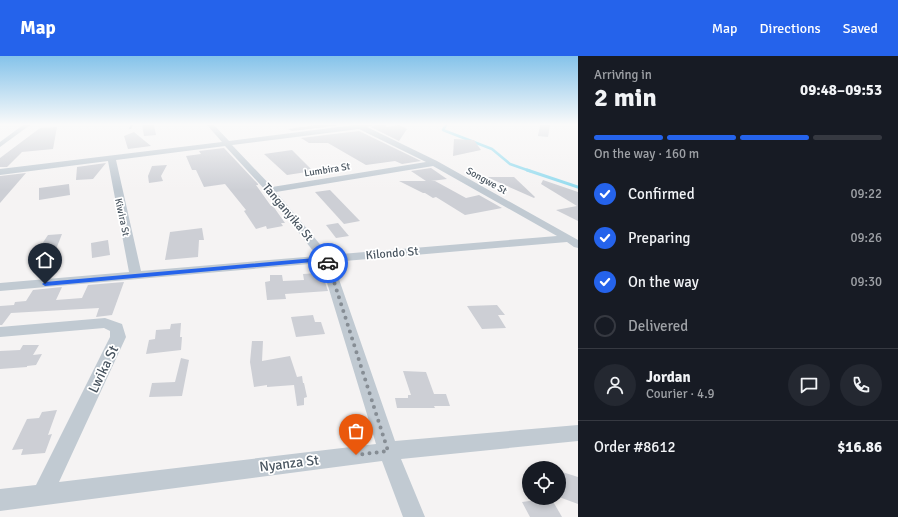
<!DOCTYPE html>
<html lang="en">
<head>
<meta charset="utf-8">
<style>
  :root { --surface:#171b24; --page:#242831; --text:#f1f3f6; --muted:#9ea1a6; --line:#363941; --accent:#2563eb }
  body { margin:0; font-family:Signika,sans-serif; background:var(--page); color:var(--text); height:100vh; display:flex; flex-direction:column; font-size:15px; white-space:nowrap }
  * { box-sizing:border-box; margin:0 }
  p { font-size:13px; color:var(--muted) }
  .icon { flex:none; width:22px; height:22px; fill:none; stroke:currentColor; stroke-width:2; stroke-linecap:round; stroke-linejoin:round }
  .map { position:relative; flex:1; overflow:hidden }
  .details { display:flex; flex-direction:column; background:var(--surface); width:320px }
  .details>* { flex:none }
  .fabs { position:absolute; left:522px; top:405px; display:grid; gap:8px }
  .fabs a { display:grid; place-items:center; width:44px; height:44px; border-radius:50%; background:var(--surface); box-shadow:0 2px 6px #0003; font-size:20px }
  .pin { position:absolute; display:grid; place-items:center; width:34px; height:34px; color:#fff; margin:-41px -17px; border-radius:50% 50% 50% 0; rotate:-45deg; box-shadow:0 0 4px #0007 }
  .pin .icon { rotate:45deg }
  .courier { position:absolute; display:grid; place-items:center; width:40px; height:40px; margin:-20px; border:3px solid #2563eb; border-radius:50%; background:#fff; color:#222; box-shadow:0 1px 5px #0007 }
  .head em { font-style:normal; font-weight:700 }
  .head div { display:flex; flex-direction:column-reverse }
  .head { display:flex; align-items:center; justify-content:space-between; height:68px; padding:0 16px }
  h1 { font-size:26px; font-weight:700; line-height:30px }
  .bar { display:grid; grid-template-columns:repeat(4,1fr); gap:6px 4px; align-content:center; height:48px; padding:0 16px }
  .bar i { height:5px; border-radius:3px; background:var(--line) }
  .bar .selected { background:var(--accent) }
  .bar p { grid-column:span 4 }
  .line { display:flex; align-items:center; gap:10px; padding:0 16px; border-top:1px solid var(--line) }
  .line div { flex:1 }
  .round { display:grid; place-items:center; flex:none; width:42px; height:42px; border-radius:21px; background:var(--page) }
  ol { padding:0 16px; list-style:none }
  li { display:flex; align-items:center; gap:12px; height:44px }
  li p { margin-inline-start:auto }
  li .icon { padding:4px; border-radius:50%; background:var(--accent); color:#fff; stroke-width:4 }
  li:last-child { color:var(--muted) }
  li i { width:22px; height:22px; border:2px solid var(--line); border-radius:50% }
  header { display:flex; align-items:center; gap:24px; box-sizing:border-box; height:56px; padding:0 20px; background:var(--accent); color:#fff }
  header strong { font-size:19px }
  nav { display:flex; gap:22px; margin-inline-start:auto; font-size:14px }
  main { display:flex; flex:1; min-height:0 }
  .map>svg:first-child { display:block }
  .lines { fill:none; stroke-linecap:round; stroke-linejoin:round }
  .stream-far1 { stroke:#90daee; stroke-width:2.5 }
  .stream { stroke:#90daee; stroke-width:3 }
  .building { fill:#cdcfd5 }
  .service { fill:#c1cad2; fill-rule:evenodd }
  .minor { fill:#c1cad2; fill-rule:evenodd }
  .route { fill:#2563eb }
  .done { stroke:#868d94; stroke-width:4; stroke-dasharray:0 7.2 }
  .labels { text-anchor:middle; stroke-width:3.5; stroke-linejoin:round; paint-order:stroke }
  .far-street-label { font-size:10px; fill:#4a5661; stroke:#fff }
  .street-label { font-size:12px; fill:#4a5661; stroke:#fff }
  .near-street-label { font-size:14px; fill:#4a5661; stroke:#fff }
</style>
</head>
<body>
<header>
<strong>Map</strong>
<nav><a>Map</a><a>Directions</a><a>Saved</a></nav>
</header>
<main>
<div class="map">
<svg width="578" height="461" viewBox="0 0 578 461">
  <rect width="100%" height="100%" fill="#f5f3f3"/>
  <g class="lines">
    <!-- stream-far1 -->
    <path class="stream-far1" d="M446,69L443,74L492,93L510,108L530,115"/>
    <!-- stream -->
    <path class="stream" d="M527,114L578,131"/>
  </g>
  <!-- building -->
  <g class="building">
    <path d="M142,69H154L156,79L144,80Z"/>
    <path d="M316,69H341L292,75L288,73Z"/>
    <path d="M375,69H386V71L399,69L407,73L399,85L371,71Z"/>
    <path d="M540,69H550L548,81L538,80Z"/>
    <path d="M57,71L53,93L22,96L7,111H0V102L40,72Z"/>
    <path d="M359,75L421,105L402,108L395,105L366,109L328,87H309L301,82Z"/>
    <path d="M134,76L151,90L128,93L124,80Z"/>
    <path d="M454,83L474,84L481,94L453,100Z"/>
    <path d="M224,92L258,128V129H256L271,150H273L285,167H281L283,170L267,173L266,170L256,173L244,155L246,154L225,128L204,131L196,114H192L186,100L201,98L199,95Z"/>
    <path d="M292,94L313,115L287,119L264,98Z"/>
    <path d="M106,107L93,123L76,124L77,111Z"/>
    <path d="M167,109L161,120L163,125L149,127L148,120L152,110Z"/>
    <path d="M431,112L447,123L431,125H435L466,142L479,139L502,152L465,159L436,141L433,142L425,137H423L399,125H426L411,115Z"/>
    <path d="M26,117L0,147V120Z"/>
    <path d="M487,121H514L535,141L534,142Z"/>
    <path d="M543,124L578,136V165L556,154L577,150L541,128Z"/>
    <path d="M69,128L70,139L39,144V132Z"/>
    <path d="M330,134L360,165L344,168L315,136Z"/>
    <path d="M338,167L349,180L336,182L326,169Z"/>
    <path d="M202,172L204,184H199L198,201L165,204L170,176Z"/>
    <path d="M62,178L51,206L29,207L48,179Z"/>
    <path d="M108,184L110,199L92,202L91,187Z"/>
    <path d="M318,217L320,223H324L328,235L285,238L286,243L267,244L265,226L270,225V219H282L283,225L304,224L303,218Z"/>
    <path d="M124,226L112,259L96,261L99,252L11,257L2,269H0V250L14,249L15,246L26,245L33,234L62,231L56,244L82,242L88,229Z"/>
    <path d="M497,249L505,259H498L506,272L482,273L467,250Z"/>
    <path d="M313,259L315,266H321L325,278L296,281L291,261Z"/>
    <path d="M181,267L180,281H182L181,294L146,298L149,284L155,283L156,274L170,273L171,268Z"/>
    <path d="M252,285H263L262,305L290,300L297,321L302,320L303,327H304L307,341L304,342V349L297,350L294,329L267,331V329L254,331L250,306Z"/>
    <path d="M23,289H39L33,299L42,298L36,309L27,310V311L0,313V295L20,294Z"/>
    <path d="M181,302L189,304L182,340L149,341L152,327L175,326Z"/>
    <path d="M403,315L426,316L434,338H446L450,350H434L435,352H397L395,342H408V339H411Z"/>
    <path d="M57,354L48,379L52,378L45,397L21,399L23,393L12,394L27,363L39,362L42,356Z"/>
    <path d="M559,415L578,421V448L559,441Z"/>
    <path d="M551,442L562,461H530L522,446Z"/>
  </g>
  <g class="lines">
    <!-- service -->
    <path class="service" d="M130,69H133L131,73H129Z"/>
    <!-- minor -->
    <g class="minor">
      <path d="M23,69H30L0,91V86Z"/>
      <path d="M207,69H214L229,85L354,69H374L367,71L437,105L578,184V192L574,191L567,186L333,206L395,385L578,369V385L401,403L425,461H403L382,405L0,455V433L36,429L110,281V275L104,272L0,281V271L105,262L122,268L126,281L59,426L376,388L321,207L0,235V227L129,216L108,105L0,119V113L222,86ZM359,73L426,106L272,131L232,89ZM225,90L267,136L317,200L141,215L116,104ZM433,110L557,180L329,199L276,136Z"/>
    </g>
  </g>
  <!-- sky -->
  <linearGradient id="sky" x2="0" y2="1"><stop stop-color="#85c3ea"/><stop offset="0.51" stop-color="#fafafa"/><stop offset="1" stop-color="#fafafa" stop-opacity="0"/></linearGradient>
  <rect width="578" height="134" fill="url(#sky)"/>
  <!-- route -->
  <path class="route" d="M326,201L329,203L330,208H326L324,205L45,230L42,228L45,226Z"/>
  <g class="lines">
    <!-- done -->
    <path class="done" d="M328,207L388,395L356,399"/>
  </g>
  <g class="labels">
    <!-- far-street labels -->
    <g class="far-street-label">
      <text transform="translate(327 113) rotate(-9)" y="4">Lumbira St</text>
      <text transform="translate(487 124) rotate(29)" y="4">Songwe St</text>
      <text transform="translate(123 161) rotate(78)" y="4">Kiwira St</text>
    </g>
    <!-- street labels -->
    <g class="street-label">
      <text transform="translate(288 156) rotate(50)" y="4">Tanganyika St</text>
      <text transform="translate(392 197) rotate(-5)" y="4">Kilondo St</text>
    </g>
    <!-- near-street labels -->
    <g class="near-street-label">
      <text transform="translate(103 313) rotate(-64)" y="5">Lwika St</text>
      <text transform="translate(289 407) rotate(-7)" y="5">Nyanza St</text>
    </g>
  </g>
</svg>
<div class="fabs">
<a><svg class="icon" aria-label="locate" viewBox="0 0 24 24"><circle cx="12" cy="12" r="6"/><path d="M12 2v4M12 18v4M2 12h4M18 12h4"/></svg></a>
</div>
<div class="pin" style="left:356px;top:399px;background:#ea580c"><svg class="icon" aria-label="bag" viewBox="0 0 24 24"><path d="M5 8h14l-1 12H6zM9 8a3 3 0 0 1 6 0"/></svg></div>
<div class="pin" style="left:45px;top:228px;background:#1f2937"><svg class="icon" aria-label="home" viewBox="0 0 24 24"><path d="M3 11l9-7 9 7M6 9v11h12V9"/></svg></div>
<div class="courier" style="left:328px;top:207px"><svg class="icon" aria-label="car" viewBox="0 0 24 24"><path d="M5 17H2v-5l4-1 3-4h7l3 4 3 1v5h-3M9 17h6M6 11h13"/><circle cx="7" cy="17" r="2"/><circle cx="17" cy="17" r="2"/></svg></div>
</div>
<section class="details">
<div class="head"><div><h1>2 min</h1><p>Arriving in</p></div><em>09:48–09:53</em></div>
<div class="bar"><i class="selected"></i><i class="selected"></i><i class="selected"></i><i></i><p>On the way · 160 m</p></div>
<ol>
<li><svg class="icon" aria-label="check" viewBox="0 0 24 24"><path d="M5 12l5 5 9-10"/></svg>Confirmed<p>09:22</p></li>
<li><svg class="icon" aria-label="check" viewBox="0 0 24 24"><path d="M5 12l5 5 9-10"/></svg>Preparing<p>09:26</p></li>
<li><svg class="icon" aria-label="check" viewBox="0 0 24 24"><path d="M5 12l5 5 9-10"/></svg>On the way<p>09:30</p></li>
<li><i></i>Delivered</li>
</ol>
<div class="line" style="height:72px"><a class="round"><svg class="icon" aria-label="person" viewBox="0 0 24 24"><circle cx="12" cy="8" r="4"/><path d="M4 21q1-7 8-7t8 7"/></svg></a><div><b>Jordan</b><p>Courier · 4.9</p></div><a class="round"><svg class="icon" aria-label="chat" viewBox="0 0 24 24"><path d="M4 5h16v11H9l-5 4z"/></svg></a><a class="round"><svg class="icon" aria-label="phone" viewBox="0 0 24 24"><path d="M5 4h4l2 5-3 2q2 4 5 5l2-3 5 2v4C11 20 4 13 5 4z"/></svg></a></div>
<div class="line" style="height:52px"><div>Order #8612</div><b>$16.86</b></div>
</section>
</main>
</body>
</html>
